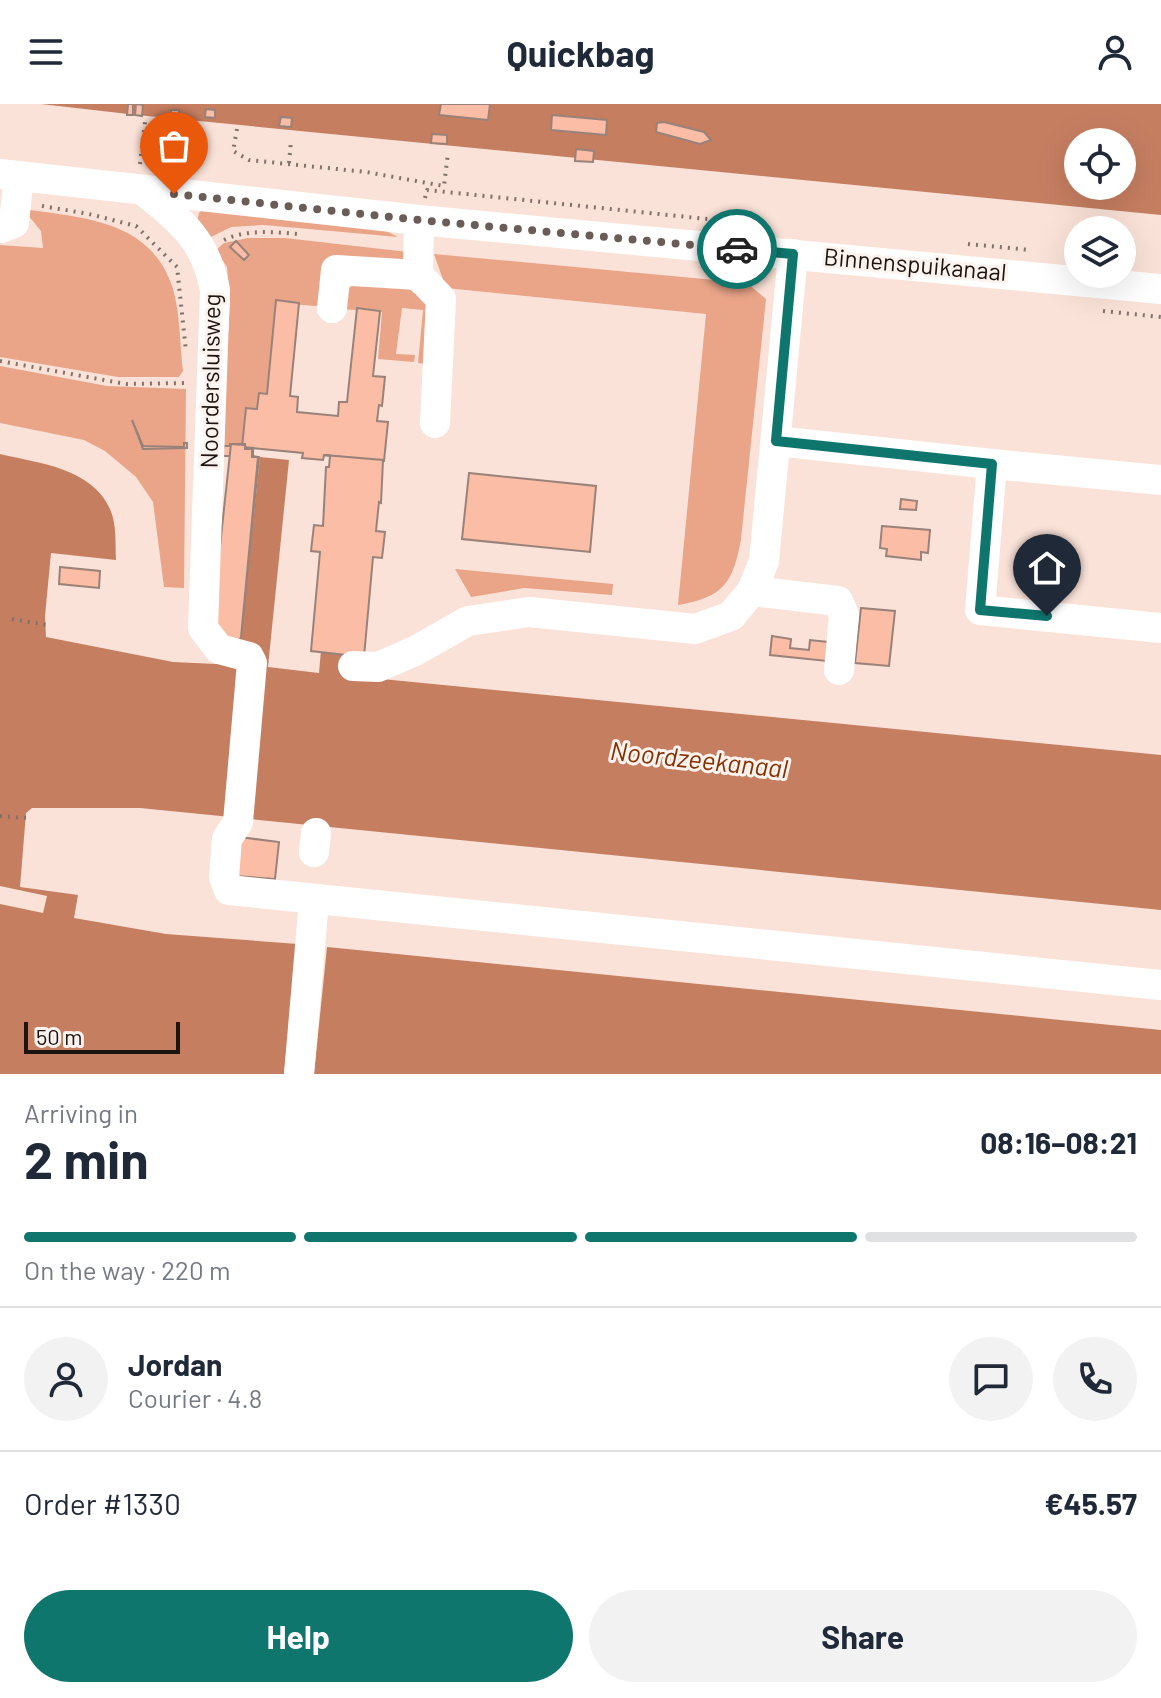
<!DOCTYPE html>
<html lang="en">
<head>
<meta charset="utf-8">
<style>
  :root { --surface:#fff; --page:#f2f2f3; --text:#1f2937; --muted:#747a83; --line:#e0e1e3; --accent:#0f766e }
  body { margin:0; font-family:Barlow,sans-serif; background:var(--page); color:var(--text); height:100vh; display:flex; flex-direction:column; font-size:30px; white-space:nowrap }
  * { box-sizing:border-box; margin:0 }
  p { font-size:26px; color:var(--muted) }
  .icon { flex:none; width:44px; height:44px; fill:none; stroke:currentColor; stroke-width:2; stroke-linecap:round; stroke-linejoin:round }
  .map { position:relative; height:970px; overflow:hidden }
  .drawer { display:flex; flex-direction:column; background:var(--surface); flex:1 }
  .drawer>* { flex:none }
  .controls { position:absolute; left:1064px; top:24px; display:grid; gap:16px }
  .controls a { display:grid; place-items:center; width:72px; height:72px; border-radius:50%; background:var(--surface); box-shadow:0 8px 32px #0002; font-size:40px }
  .scale { position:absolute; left:24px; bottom:20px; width:156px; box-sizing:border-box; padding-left:8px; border:4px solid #1d1411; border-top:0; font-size:22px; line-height:28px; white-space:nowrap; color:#1d1411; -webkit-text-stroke:6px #fcf2ee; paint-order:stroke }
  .pin { position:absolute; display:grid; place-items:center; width:68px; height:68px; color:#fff; margin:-82px -34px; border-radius:50% 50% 50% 0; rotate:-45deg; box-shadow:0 0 8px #0007 }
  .pin .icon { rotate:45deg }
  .courier { position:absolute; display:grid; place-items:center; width:80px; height:80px; margin:-40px; border:6px solid #0f766e; border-radius:50%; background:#fff; color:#222; box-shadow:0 2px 10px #0007 }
  .headline em { font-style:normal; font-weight:700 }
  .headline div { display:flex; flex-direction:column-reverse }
  .headline { display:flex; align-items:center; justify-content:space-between; height:136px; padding:0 24px }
  h1 { font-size:52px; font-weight:700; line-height:60px }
  .bar { display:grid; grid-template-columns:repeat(4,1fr); gap:12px 8px; align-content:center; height:96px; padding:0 24px }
  .bar i { height:10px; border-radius:6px; background:var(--line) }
  .bar .on { background:var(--accent) }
  .bar p { grid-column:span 4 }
  .line { display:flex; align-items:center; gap:20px; padding:0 24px; border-top:2px solid var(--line) }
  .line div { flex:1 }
  .round { display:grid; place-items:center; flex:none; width:84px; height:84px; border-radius:42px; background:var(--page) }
  .cta { display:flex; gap:16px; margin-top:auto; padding:16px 24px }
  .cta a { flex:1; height:92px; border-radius:48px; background:var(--accent); color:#fff; font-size:32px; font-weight:700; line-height:92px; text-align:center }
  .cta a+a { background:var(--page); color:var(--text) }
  header { display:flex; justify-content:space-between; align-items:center; height:104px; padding:0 24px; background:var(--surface); font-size:36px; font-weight:700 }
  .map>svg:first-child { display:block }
  .green { fill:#eaa589 }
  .water { fill:#c67e61; fill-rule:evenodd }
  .building { fill:#fbbda5; stroke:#988279; stroke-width:2 }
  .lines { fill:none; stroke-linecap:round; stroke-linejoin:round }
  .path { stroke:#81726b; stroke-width:4; stroke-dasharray:2 6; stroke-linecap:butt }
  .minor { stroke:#fff; stroke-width:30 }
  .done { stroke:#6a5c57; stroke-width:8; stroke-dasharray:0 14.4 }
  .route { stroke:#0f766e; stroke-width:10 }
  .labels { text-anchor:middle; stroke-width:6; stroke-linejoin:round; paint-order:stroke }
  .street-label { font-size:24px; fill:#1d1411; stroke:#fcf2ee }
  .water-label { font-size:26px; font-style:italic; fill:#863000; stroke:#fcf2ee }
</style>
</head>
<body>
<header><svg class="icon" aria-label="menu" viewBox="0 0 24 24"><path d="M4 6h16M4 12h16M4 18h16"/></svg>Quickbag<svg class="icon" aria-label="person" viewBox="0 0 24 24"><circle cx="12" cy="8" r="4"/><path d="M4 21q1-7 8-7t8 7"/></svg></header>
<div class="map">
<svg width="1161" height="970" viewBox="0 0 1161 970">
  <rect width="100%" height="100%" fill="#fae2d8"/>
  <!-- green -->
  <g class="green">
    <path d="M209,100L362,115L398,133L264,121L231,123L205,136L196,122L199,109Z"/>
    <path d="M23,105C82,114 149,115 172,182C180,205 180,242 183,267L179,273H118L0,253V141L43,144L41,127Z"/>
    <path d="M248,134H285L408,148L402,158H332L327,203L279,199L270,293L258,307L245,340L221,343L230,200L227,163L216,146L224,139Z"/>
    <path d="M434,150L747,179L766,195L741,435C733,479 724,493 678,501L706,210L446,184Z"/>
    <path d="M357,177L402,180L428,199L435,261L418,259L423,206L402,204L396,250L415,251L414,258L378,255L382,208L341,205L342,191Z"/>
    <path d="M0,262L107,282L186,285L184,484L164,483L153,398L136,373L105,347L84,336L0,319Z"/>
    <path d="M455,465L613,480L612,491L524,484L471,493Z"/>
  </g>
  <!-- water -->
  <g class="water">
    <path d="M41,0H1161V111L137,11ZM1078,38H1122V82H1078Z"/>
    <path d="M0,350C38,359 92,364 110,405C117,421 115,439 116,456L51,449L45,512L46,533L173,558L238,561L260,353L289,356L268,563L319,569L338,352L351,572L1161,651V806L140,704H32L26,709L20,783L78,791L74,814L166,830L298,840L284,970H0V800L43,809L47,792L0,782Z"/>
    <path d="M327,843L1161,926V970H314Z"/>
  </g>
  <!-- building -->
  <g class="building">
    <path d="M128,0H133V11H127Z"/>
    <path d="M136,0L143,1L142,12L135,11Z"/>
    <path d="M441,0H490L488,16L439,11Z"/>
    <path d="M206,5L215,6V14L205,13Z"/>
    <path d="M171,6H179V15L171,14Z"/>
    <path d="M552,11L607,16L606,31L551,26Z"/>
    <path d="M281,13L292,14L291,23L279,22Z"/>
    <path d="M664,18L704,28L711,36L700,40L656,28L657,19Z"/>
    <path d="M432,30L447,31V40L431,39Z"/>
    <path d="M576,45L594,47L593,58L575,57Z"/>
    <path d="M236,137L249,151L244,156L230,143Z"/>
    <path d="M276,196L299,199L290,292L298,293L297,308L338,312L339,298H347L357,204L380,207L373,272L385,273L382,302L379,301L377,317L388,318L384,357L324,351L323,356L302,354L303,349L242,343L246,304L257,305L259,289L267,290Z"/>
    <path d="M132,316L143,342L184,343V339H187V344L143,345Z"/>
    <path d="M230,340H245V344H253V352L259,353L241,533L258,353H252V345H245V341L231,340V352H221L224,342H230Z"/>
    <path d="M231,340L245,341V345H252V353H258L241,533L235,546L212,516Z"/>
    <path d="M324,351L383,356L381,399L379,398L376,427L385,428L382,454L373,453L364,553L311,547L320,448L311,447L314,421L323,422L326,363H329L330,352Z"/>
    <path d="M469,369L596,382L590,448L462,435Z"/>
    <path d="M901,395L917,397L916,406L900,405Z"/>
    <path d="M882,422L930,426L928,449L921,448V456L886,452L887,445L880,444Z"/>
    <path d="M60,463L100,467L99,484L59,480Z"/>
    <path d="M861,504L895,507L889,562L855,559Z"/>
    <path d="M772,532L791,535L790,544L809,546L810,536L828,538L827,557L770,551Z"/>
    <path d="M239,733L279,738L275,775L235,772Z"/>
  </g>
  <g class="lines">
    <!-- path -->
    <g class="path">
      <path d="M237,25L233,47L249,56L366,68L444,82L448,49"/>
      <path d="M289,59L291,37"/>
      <path d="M140,60L145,18"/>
      <path d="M425,94L427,86L736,118"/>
      <path d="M42,102L89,110L136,122L177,163L186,247"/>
      <path d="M224,136C247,125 273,128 298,130"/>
      <path d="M968,140L1030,146"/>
      <path d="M1103,207L1161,213"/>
      <path d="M0,257L126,280L187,279"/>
      <path d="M12,515L47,521"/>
      <path d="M0,712L28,714"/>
    </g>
    <!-- minor -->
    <g class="minor">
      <path d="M0,70L419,116L1161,185"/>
      <path d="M144,87C181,117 206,136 215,186L203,524L219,545L249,553L252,559L238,718L227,735L224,773L229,786L1161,881"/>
      <path d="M0,124L14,119L19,72"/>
      <path d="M418,171L419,116"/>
      <path d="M332,204L336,166L418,171L441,195L435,319"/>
      <path d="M776,337L992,360L980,506L1161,524"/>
      <path d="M992,360L1161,376"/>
      <path d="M752,487L838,497L844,511L839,566"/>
      <path d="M353,562L378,563L415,547L468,517L529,508L695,525L731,512L752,487L764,457L793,150"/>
      <path d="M314,748L316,729"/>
      <path d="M299,970L314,796"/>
    </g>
  </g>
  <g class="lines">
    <!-- done -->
    <path class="done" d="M174,90L419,116L737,145"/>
    <!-- route -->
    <path class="route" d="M737,145L793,150L776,337L992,360L980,506L1047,512"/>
  </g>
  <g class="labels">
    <!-- street labels -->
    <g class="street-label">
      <text transform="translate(915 161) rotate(5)" y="8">Binnenspuikanaal</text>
      <text transform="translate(211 277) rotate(-89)" y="8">Noordersluisweg</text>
    </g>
    <!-- water labels -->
    <g class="water-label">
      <text transform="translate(699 656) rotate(6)" y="9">Noordzeekanaal</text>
    </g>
  </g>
</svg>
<div class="controls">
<a><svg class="icon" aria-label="locate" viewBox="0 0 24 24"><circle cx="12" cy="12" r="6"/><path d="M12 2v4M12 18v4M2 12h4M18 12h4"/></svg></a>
<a><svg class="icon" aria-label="layers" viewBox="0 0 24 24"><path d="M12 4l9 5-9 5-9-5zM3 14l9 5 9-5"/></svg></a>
</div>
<div class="scale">50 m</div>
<div class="pin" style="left:174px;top:90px;background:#ea580c"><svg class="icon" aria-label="bag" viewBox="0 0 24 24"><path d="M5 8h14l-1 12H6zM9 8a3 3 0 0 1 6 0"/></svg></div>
<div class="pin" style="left:1047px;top:512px;background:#1f2937"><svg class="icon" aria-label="home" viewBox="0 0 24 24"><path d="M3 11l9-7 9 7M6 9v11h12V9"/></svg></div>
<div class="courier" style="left:737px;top:145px"><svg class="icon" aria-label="car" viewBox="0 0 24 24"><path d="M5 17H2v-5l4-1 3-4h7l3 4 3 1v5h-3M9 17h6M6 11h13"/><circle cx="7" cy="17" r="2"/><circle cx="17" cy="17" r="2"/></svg></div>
</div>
<section class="drawer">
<div class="headline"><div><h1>2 min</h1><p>Arriving in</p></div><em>08:16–08:21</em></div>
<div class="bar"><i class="on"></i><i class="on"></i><i class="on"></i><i></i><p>On the way · 220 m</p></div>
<div class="line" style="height:144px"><a class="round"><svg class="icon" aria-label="person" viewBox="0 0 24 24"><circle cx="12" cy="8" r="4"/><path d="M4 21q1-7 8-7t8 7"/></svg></a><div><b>Jordan</b><p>Courier · 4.8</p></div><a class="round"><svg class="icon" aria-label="chat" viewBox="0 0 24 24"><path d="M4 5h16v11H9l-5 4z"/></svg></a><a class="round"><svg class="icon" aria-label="phone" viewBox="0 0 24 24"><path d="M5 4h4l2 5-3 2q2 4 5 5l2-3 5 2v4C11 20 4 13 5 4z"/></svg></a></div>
<div class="line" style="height:104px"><div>Order #1330</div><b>€45.57</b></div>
<div class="cta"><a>Help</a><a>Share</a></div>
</section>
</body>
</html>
